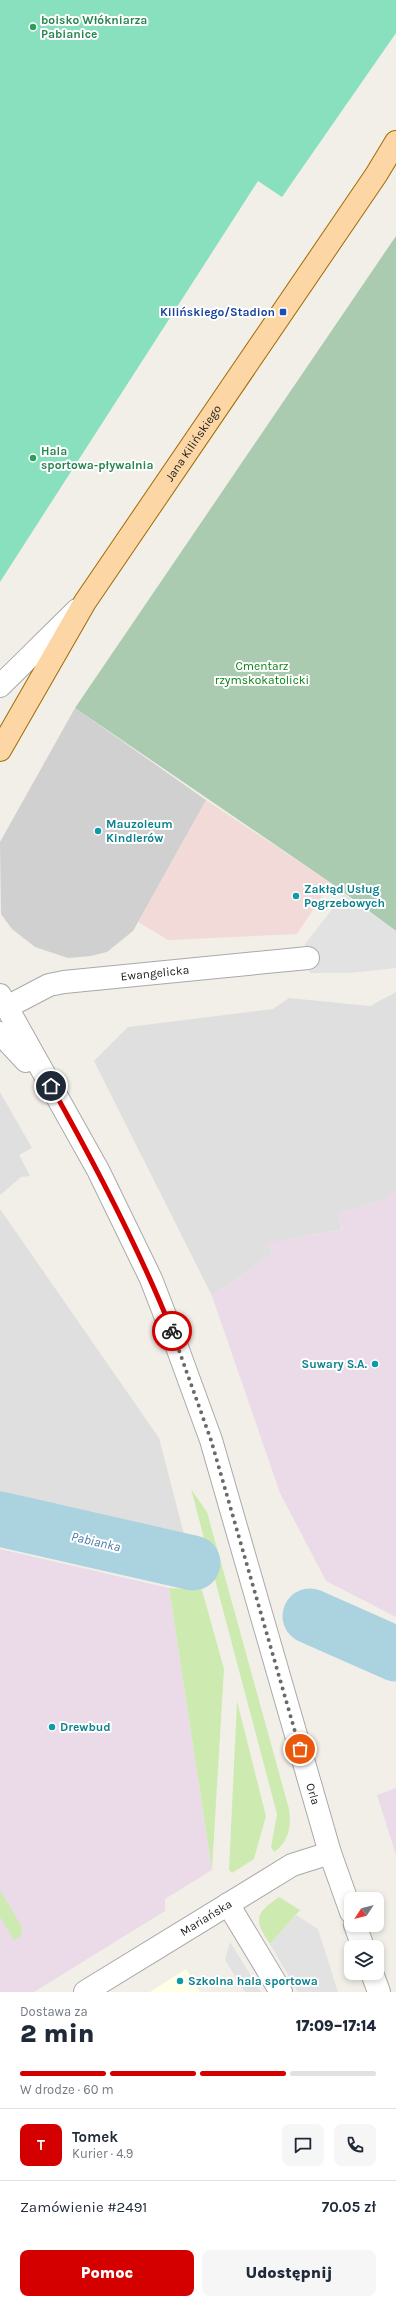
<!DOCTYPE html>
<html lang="pl">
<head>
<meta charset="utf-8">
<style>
  :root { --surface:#fff; --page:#f6f6f7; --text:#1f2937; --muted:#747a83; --line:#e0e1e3; --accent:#d40000 }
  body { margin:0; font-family:Karla,sans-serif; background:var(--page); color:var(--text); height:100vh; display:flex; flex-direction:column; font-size:15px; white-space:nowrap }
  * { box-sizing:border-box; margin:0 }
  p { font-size:13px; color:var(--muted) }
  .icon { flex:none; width:22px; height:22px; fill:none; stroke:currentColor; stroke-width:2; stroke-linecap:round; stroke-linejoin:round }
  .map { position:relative; height:1992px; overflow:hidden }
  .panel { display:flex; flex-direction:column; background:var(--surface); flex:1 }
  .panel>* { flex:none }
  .needle { width:26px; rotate:234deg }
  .fabs { position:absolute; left:344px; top:1892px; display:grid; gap:8px }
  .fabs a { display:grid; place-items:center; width:40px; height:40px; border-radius:8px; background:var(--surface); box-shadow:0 2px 6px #0003; font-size:20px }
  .pin { position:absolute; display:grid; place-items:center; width:34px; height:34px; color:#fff; margin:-17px; border:2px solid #fff; border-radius:50%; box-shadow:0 1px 4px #0007 }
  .courier { position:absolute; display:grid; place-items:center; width:40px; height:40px; margin:-20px; border:3px solid #d40000; border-radius:50%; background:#fff; color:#222; box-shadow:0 1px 5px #0007 }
  .summary em { font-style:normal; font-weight:800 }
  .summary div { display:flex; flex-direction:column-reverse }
  .summary { display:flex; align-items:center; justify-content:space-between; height:68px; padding:0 20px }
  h1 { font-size:26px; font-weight:800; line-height:30px }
  .bar { display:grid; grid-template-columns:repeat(4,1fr); gap:6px 4px; align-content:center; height:48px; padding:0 20px }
  .bar i { height:5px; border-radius:3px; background:var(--line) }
  .bar .selected { background:var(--accent) }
  .bar p { grid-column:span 4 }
  .line { display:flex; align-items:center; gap:10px; padding:0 20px; border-top:1px solid var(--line) }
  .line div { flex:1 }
  .round { display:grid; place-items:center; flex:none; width:42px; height:42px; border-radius:8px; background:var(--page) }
  .cta { display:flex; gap:8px; margin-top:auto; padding:8px 20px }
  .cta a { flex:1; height:46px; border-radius:8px; background:var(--accent); color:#fff; font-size:16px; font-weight:800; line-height:46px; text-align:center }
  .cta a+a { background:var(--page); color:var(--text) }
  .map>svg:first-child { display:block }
  .residential { fill:#e0dfdf }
  .commercial { fill:#f2dad9 }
  .industrial { fill:#ebdbe8 }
  .education { fill:#ffffe5 }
  .religious { fill:#d0d0d0 }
  .grass { fill:#cdebb0 }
  .cemetery { fill:#aacbaf }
  .pitch { fill:#88e0be }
  .parking { fill:#e2e2e2 }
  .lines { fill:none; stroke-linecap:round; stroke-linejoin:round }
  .river { stroke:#aad3df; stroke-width:55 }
  .minor-casing { stroke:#a9a9a9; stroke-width:24 }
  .major-casing { stroke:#a06b00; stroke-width:24 }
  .minor { stroke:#fff; stroke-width:22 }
  .major { stroke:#fcd6a4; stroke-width:22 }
  .done { stroke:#6b6a68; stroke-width:4; stroke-dasharray:0 7.2 }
  .route { stroke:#d40000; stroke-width:5 }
  .leisure-dot { fill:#2e9e5b; stroke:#fff; stroke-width:1.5 }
  .transit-dot { fill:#1a4fb4; stroke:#fff; stroke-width:1.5 }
  .culture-dot { fill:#0f9aa8; stroke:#fff; stroke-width:1.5 }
  .labels { text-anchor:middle; stroke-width:4; stroke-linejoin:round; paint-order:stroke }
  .leisure-label { font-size:12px; font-weight:bold; fill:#27864d; stroke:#fff; text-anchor:start }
  .transit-label { font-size:12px; font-weight:bold; fill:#164399; stroke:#fff; text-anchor:end }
  .street-label { font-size:12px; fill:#222; stroke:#fff }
  .park-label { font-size:12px; fill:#0c8416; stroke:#fff }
  .culture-label { font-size:12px; font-weight:bold; fill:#0d838f; stroke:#fff; text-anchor:start }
  .water-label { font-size:13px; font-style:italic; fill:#4a7aab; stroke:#fff }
</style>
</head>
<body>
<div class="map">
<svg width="396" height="1992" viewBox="0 0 396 1992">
  <rect width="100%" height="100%" fill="#f2efe9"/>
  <!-- residential -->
  <g class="residential">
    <path d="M396,992V1190L382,1200L338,1214L342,1229L267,1244L273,1253L212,1296L94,1061L128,1027L273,1009L289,998L370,1006Z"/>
    <path d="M0,1092L32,1148L19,1155L30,1176L21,1177L0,1195Z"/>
    <path d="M0,1209L159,1438L185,1538L0,1498Z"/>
  </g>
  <!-- commercial -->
  <path class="commercial" d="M206,800L331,883L297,934L168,940L138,922Z"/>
  <!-- industrial -->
  <g class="industrial">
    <path d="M396,1190V1617L326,1581L280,1493L212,1296L273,1253L266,1244L343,1229L337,1214L382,1200Z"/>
    <path d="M0,1549L169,1588L212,1870L165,1899V1911L34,1992H0Z"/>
    <path d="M396,1788V1855L377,1795Z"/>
  </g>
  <!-- education -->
  <path class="education" d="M186,1969L200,1992H150Z"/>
  <!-- religious -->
  <path class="religious" d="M75,708L206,800L133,931L107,952L91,956L68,958L35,947L12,929L1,914L0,842Z"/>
  <!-- grass -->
  <g class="grass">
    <path d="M191,1489L207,1512L289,1809C292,1826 288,1843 274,1852L271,1847L277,1814Z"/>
    <path d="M169,1588L202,1590L224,1669L212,1870Z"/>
    <path d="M237,1701L266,1816L254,1859L232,1873L229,1870Z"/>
    <path d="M0,1890L22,1927L21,1936L14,1940L0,1917Z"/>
    <path d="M279,1897L300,1910L270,1944C254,1920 254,1914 279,1897Z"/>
  </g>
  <!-- cemetery -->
  <path class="cemetery" d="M396,236V931L331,883L75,708Z"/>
  <!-- pitch -->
  <path class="pitch" d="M0,0H396V33L282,197L258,181L0,582Z"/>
  <!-- parking -->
  <g class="parking">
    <path d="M344,894L396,931V968L349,973H310L305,944Z"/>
    <path d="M296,1915L318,1929L338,1992H298L270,1944Z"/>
    <path d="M230,1942L261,1992H245L225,1960Z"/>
  </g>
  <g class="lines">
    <!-- river -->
    <g class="river">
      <path d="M0,1519L193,1563"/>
      <path d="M310,1616L396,1654"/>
    </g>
    <defs>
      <g id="minor">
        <path d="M0,686L77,610"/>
        <path id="s1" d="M0,995L98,1170L151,1279L173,1336L211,1440L330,1853L351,1912"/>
        <path id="s2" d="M7,1007L49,985L64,982L308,958"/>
        <path d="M0,1033L26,1061"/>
        <path d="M228,1904L281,1992"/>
        <path d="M355,1925L363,1947"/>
        <path d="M372,1973L379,1992"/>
        <path id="s3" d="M85,1992L292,1865L330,1853"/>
      </g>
      <g id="major">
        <path id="s4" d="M0,750L85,602L376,175L396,142"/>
      </g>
    </defs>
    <!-- minor casing -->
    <use href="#minor" class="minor-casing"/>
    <!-- major casing -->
    <use href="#major" class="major-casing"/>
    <!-- minor -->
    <use href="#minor" class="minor"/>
    <!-- major -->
    <use href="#major" class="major"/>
  </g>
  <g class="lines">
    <!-- done -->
    <path class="done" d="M172,1331L211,1440L300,1749"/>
    <!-- route -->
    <path class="route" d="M51,1086C96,1166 138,1246 172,1331"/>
  </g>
  <!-- markers -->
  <g class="leisure-dot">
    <circle cx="33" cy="27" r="4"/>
    <circle cx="33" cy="458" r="4"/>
  </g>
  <rect class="transit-dot" x="279" y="308" width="8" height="8" rx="2"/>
  <g class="culture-dot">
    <circle cx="98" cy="831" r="4"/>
    <circle cx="296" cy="896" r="4"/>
    <circle cx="375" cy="1364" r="4"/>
    <circle cx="52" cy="1727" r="4"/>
    <circle cx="180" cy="1981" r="4"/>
  </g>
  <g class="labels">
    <!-- leisure labels -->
    <g class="leisure-label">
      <text x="41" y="24">boisko Włókniarza<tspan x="41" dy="14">Pabianice</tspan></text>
      <text x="41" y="455">Hala<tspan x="41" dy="14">sportowa-pływalnia</tspan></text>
    </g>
    <!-- transit labels -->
    <g class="transit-label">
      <text x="275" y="316">Kilińskiego/Stadion</text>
    </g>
    <!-- street labels -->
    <g class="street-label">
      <text dy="4" stroke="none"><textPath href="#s4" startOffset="363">Jana Kilińskiego</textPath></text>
      <text dy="4" stroke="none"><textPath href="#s2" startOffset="154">Ewangelicka</textPath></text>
      <text dy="4" stroke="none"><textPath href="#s1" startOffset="862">Orla</textPath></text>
      <text dy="4" stroke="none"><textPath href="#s3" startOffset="142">Mariańska</textPath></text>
    </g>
    <!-- park labels -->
    <g class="park-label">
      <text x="262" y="670">Cmentarz<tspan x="262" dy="14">rzymskokatolicki</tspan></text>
    </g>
    <!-- culture labels -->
    <g class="culture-label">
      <text x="106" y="828">Mauzoleum<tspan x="106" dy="14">Kindlerów</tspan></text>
      <text x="304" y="893">Zakłąd Usług<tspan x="304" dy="14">Pogrzebowych</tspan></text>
      <text x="367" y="1368" text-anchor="end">Suwary S.A.</text>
      <text x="60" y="1731">Drewbud</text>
      <text x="188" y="1985">Szkolna hala sportowa</text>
    </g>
    <!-- water labels -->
    <g class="water-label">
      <text transform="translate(96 1541) rotate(13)" y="5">Pabianka</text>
    </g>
  </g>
</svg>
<div class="fabs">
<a><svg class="needle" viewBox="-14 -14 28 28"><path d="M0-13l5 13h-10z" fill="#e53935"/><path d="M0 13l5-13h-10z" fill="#747a83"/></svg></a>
<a><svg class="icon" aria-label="layers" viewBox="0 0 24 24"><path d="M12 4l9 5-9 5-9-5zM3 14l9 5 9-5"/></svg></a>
</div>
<div class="pin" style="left:300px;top:1749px;background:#ea580c"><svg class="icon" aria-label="bag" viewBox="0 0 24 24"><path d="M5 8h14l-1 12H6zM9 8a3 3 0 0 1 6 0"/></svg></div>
<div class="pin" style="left:51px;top:1086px;background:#1f2937"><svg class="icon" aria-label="home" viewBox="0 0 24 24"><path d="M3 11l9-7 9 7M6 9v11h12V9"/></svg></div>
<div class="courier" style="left:172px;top:1331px"><svg class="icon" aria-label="bike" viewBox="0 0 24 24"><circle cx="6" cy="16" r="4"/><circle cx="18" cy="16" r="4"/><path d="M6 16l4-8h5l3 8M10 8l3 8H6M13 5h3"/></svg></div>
</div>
<section class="panel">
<div class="summary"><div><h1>2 min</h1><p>Dostawa za</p></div><em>17:09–17:14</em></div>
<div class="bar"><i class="selected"></i><i class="selected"></i><i class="selected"></i><i></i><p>W drodze · 60 m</p></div>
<div class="line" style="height:72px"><b class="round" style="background:var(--accent);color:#fff">T</b><div><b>Tomek</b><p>Kurier · 4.9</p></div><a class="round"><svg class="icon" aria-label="chat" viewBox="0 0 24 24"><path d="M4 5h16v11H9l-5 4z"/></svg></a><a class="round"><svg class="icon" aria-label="phone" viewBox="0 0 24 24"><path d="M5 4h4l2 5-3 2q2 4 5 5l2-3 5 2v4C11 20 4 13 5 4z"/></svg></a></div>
<div class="line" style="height:52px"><div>Zamówienie #2491</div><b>70.05 zł</b></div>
<div class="cta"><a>Pomoc</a><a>Udostępnij</a></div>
</section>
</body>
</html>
